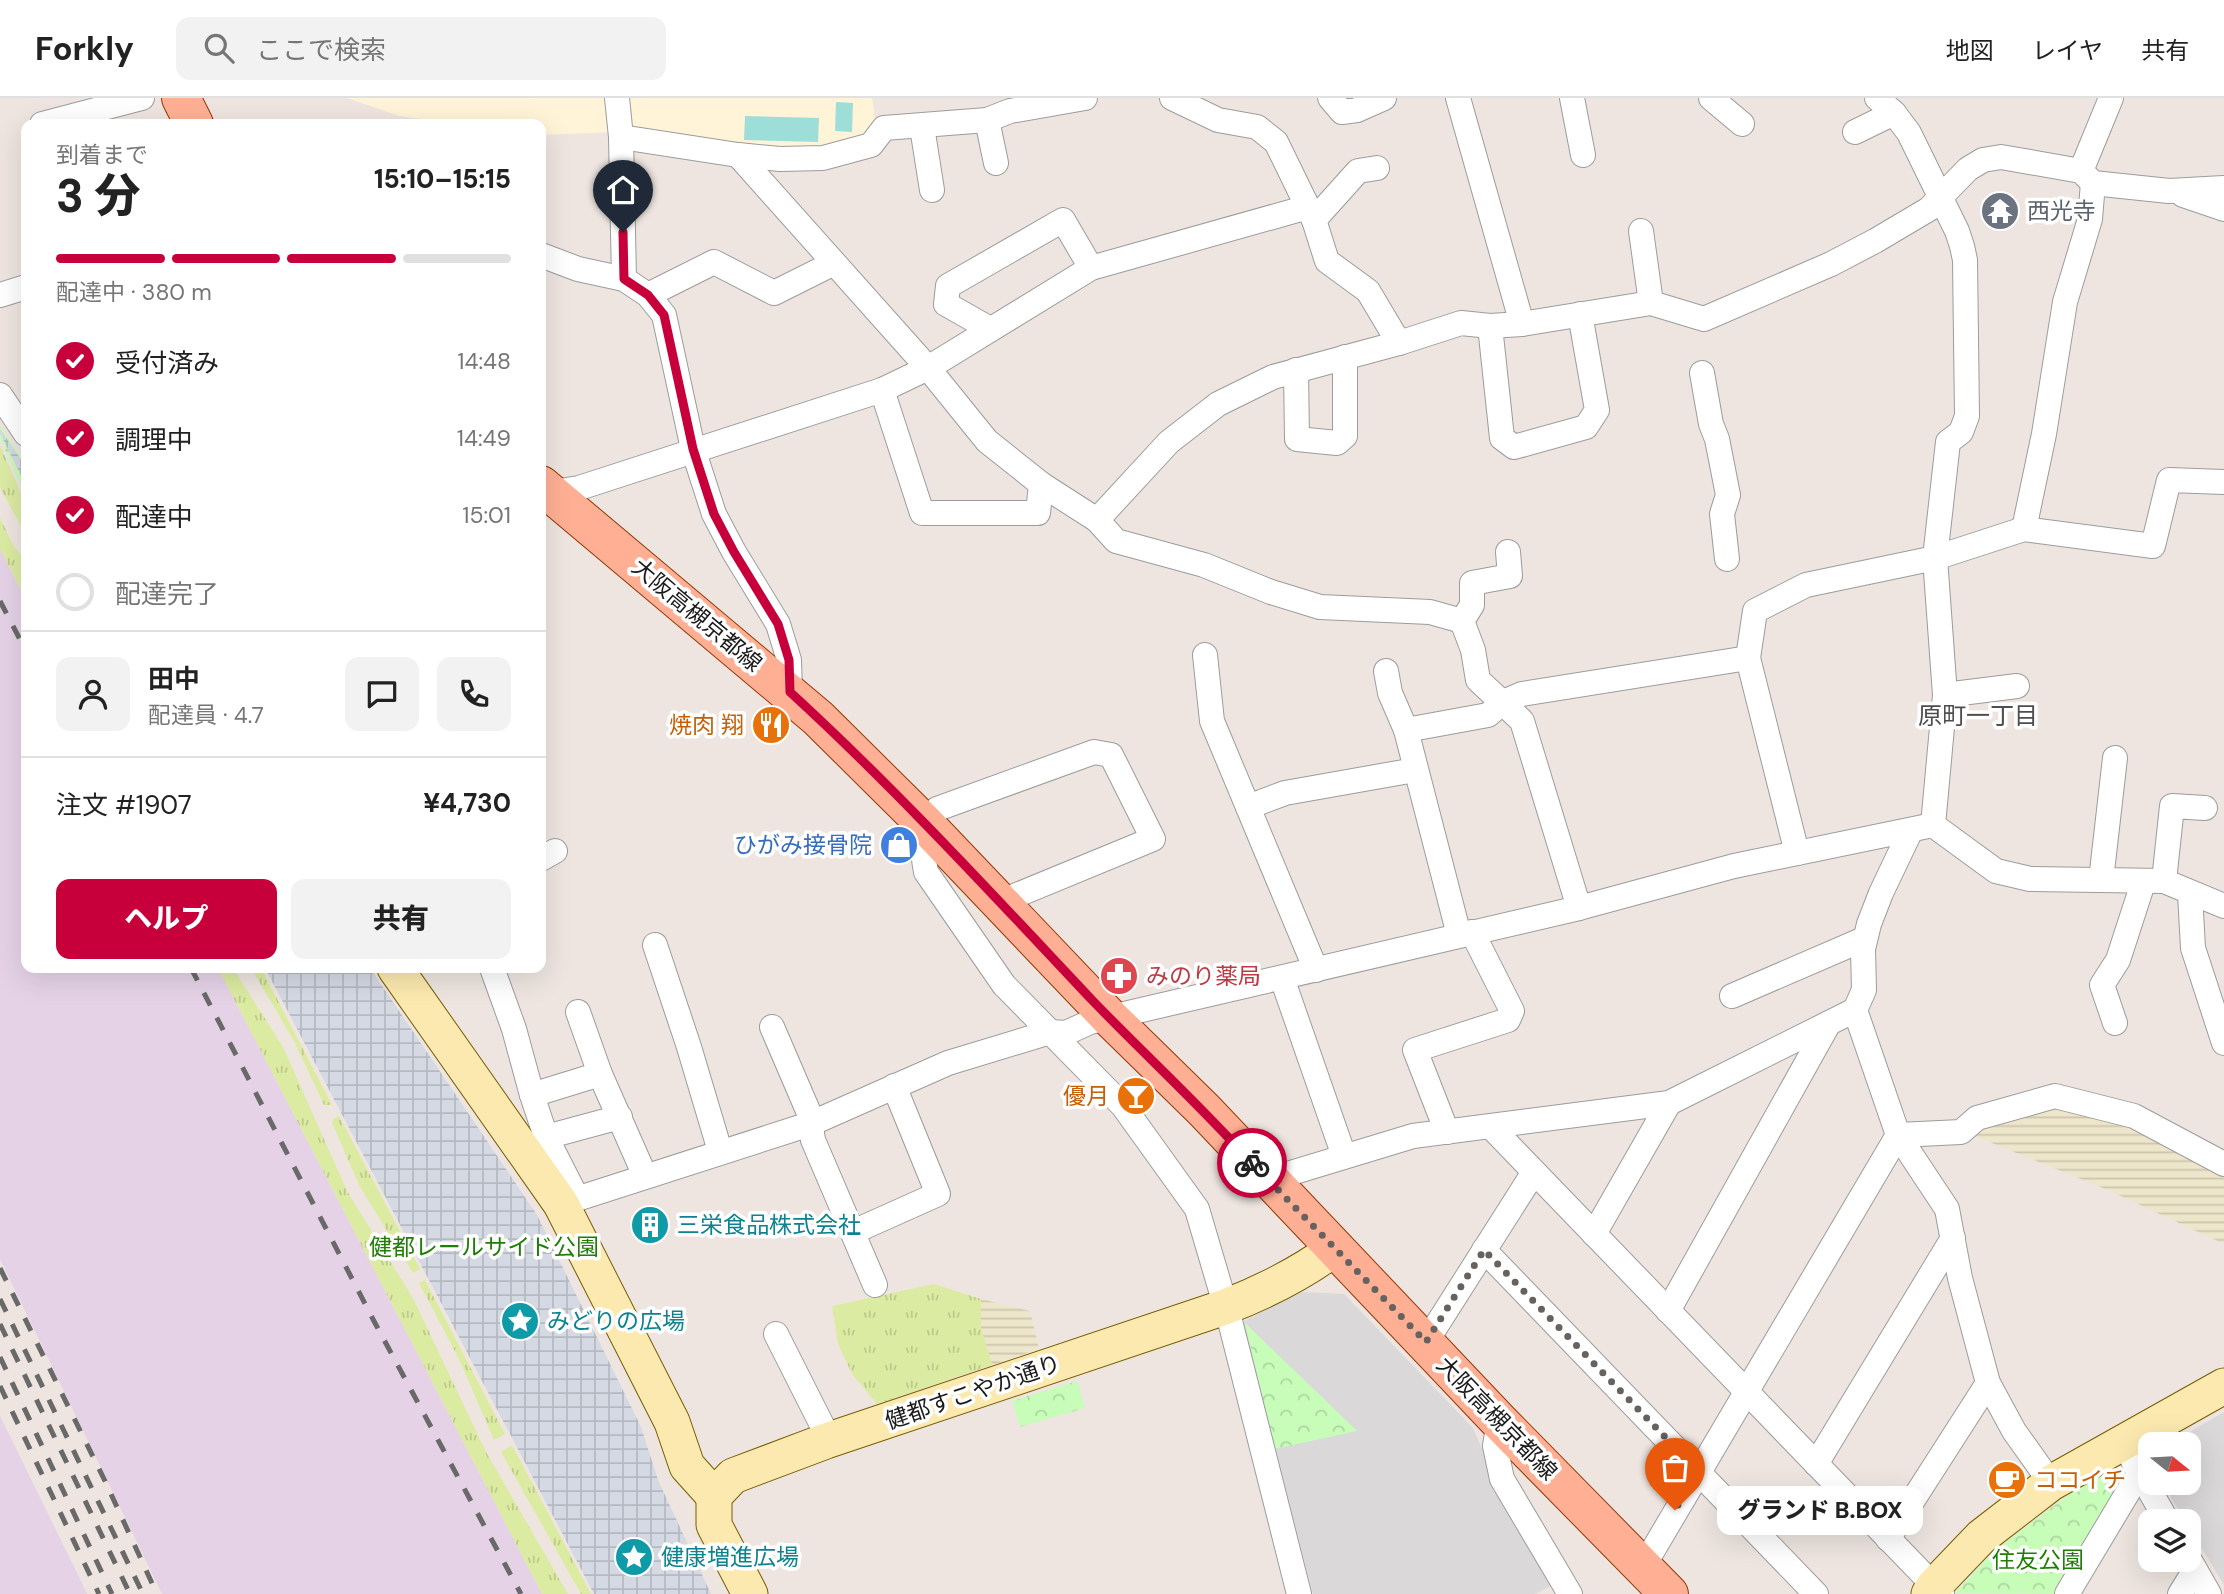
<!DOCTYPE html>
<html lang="ja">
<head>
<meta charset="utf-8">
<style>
  :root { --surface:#fff; --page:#f2f2f2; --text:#222; --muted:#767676; --line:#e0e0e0; --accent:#c7003c }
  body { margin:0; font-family:"DM Sans","Noto Sans JP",sans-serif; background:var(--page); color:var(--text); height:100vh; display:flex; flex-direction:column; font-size:26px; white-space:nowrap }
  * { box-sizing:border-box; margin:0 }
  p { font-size:23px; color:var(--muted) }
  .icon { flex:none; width:38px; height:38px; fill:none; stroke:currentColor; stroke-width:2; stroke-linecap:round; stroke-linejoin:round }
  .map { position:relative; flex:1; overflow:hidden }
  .drawer { position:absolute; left:21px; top:21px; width:525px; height:854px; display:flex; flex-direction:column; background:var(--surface); border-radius:14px; box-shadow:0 7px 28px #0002 }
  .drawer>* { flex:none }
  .needle { width:46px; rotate:108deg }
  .tools { position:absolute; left:2138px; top:1334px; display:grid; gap:14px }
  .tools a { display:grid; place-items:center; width:63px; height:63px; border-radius:14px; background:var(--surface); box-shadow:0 7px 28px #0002; font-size:35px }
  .pin { position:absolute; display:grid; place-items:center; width:60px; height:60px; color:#fff; margin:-72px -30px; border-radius:50% 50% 50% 0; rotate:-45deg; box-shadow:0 0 7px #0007 }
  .pin .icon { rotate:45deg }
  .courier { position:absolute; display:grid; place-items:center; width:70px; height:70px; margin:-35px; border:5px solid #c7003c; border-radius:50%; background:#fff; color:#222; box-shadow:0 2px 9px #0007 }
  .bubble { position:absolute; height:49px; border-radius:14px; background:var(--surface); box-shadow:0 7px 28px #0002; font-size:23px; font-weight:800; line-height:49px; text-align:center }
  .overview em { font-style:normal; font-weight:800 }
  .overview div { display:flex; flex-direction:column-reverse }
  .overview { display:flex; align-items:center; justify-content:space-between; height:119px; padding:0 35px }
  h1 { font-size:46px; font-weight:800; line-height:52px }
  .bar { display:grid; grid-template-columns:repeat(4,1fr); gap:10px 7px; align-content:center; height:84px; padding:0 35px }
  .bar i { height:9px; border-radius:5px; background:var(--line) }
  .bar .current { background:var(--accent) }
  .bar p { grid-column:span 4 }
  .line { display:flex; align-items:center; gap:18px; padding:0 35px; border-top:2px solid var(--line) }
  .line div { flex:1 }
  .round { display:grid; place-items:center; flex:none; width:74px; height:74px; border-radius:14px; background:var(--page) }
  ol { padding:0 35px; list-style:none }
  li { display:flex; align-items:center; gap:21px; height:77px }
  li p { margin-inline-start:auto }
  li .icon { padding:7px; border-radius:50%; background:var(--accent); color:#fff; stroke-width:4 }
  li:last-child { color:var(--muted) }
  li i { width:38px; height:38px; border:4px solid var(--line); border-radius:50% }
  .primary-button { display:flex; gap:14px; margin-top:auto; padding:14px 35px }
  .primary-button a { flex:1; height:80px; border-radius:14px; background:var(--accent); color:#fff; font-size:28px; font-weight:800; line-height:80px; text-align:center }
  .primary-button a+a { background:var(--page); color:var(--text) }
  header { display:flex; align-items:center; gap:42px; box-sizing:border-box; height:98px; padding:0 35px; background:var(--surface); border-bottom:2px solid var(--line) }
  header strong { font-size:33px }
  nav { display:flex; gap:38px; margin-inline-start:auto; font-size:24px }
  .search { width:490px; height:63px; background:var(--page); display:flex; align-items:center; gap:18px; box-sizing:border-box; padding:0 24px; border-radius:14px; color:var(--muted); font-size:26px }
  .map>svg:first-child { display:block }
  .residential { fill:#dad8d9 }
  .education { fill:#fff3d8 }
  .railway { fill:#e5d2e7 }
  .farmland { fill:url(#farmland-rules) }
  .grass { fill:url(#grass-tufts) }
  .park { fill:url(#park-crowns) }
  .plaza { fill:url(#plaza-grid) }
  .water { fill:#9eded9 }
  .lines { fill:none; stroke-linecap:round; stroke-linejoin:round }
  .street-casing { stroke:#9c9c9c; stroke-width:26 }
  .secondary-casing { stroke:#755e00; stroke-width:37 }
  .primary-casing { stroke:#933600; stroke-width:40 }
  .street { stroke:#fff; stroke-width:24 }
  .secondary { stroke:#fce9af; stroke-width:35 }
  .primary { stroke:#ffb094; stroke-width:38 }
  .rail { stroke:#696969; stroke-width:5; stroke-dasharray:14 14; stroke-linecap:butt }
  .done { stroke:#656260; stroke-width:7; stroke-dasharray:0 12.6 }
  .route { stroke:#c7003c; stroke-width:9 }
  .labels { text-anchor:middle; stroke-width:7; stroke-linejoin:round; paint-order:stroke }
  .worship-label { font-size:23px; fill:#5b616d; stroke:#fff; text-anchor:start }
  .street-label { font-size:23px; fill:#1b1b1b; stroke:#fff }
  .food-label { font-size:23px; fill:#c56008; stroke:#fff; text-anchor:end }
  .shop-label { font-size:23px; fill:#366cbe; stroke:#fff; text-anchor:end }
  .health-label { font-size:23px; fill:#be3a42; stroke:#fff; text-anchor:start }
  .culture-label { font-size:23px; fill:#0d838f; stroke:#fff; text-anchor:start }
  .park-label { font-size:23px; fill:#207d06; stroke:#fff }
  .neighbourhood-label { font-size:24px; fill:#4e4e4e; stroke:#fff }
</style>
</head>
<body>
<header>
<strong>Forkly</strong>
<div class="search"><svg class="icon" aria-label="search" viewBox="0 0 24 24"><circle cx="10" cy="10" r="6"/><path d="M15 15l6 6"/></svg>ここで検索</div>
<nav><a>地図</a><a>レイヤ</a><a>共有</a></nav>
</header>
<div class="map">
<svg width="2224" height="1496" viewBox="0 0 2224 1496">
  <defs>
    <pattern id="farmland-rules" width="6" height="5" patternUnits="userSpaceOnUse" patternTransform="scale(1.75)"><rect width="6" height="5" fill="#eee6ca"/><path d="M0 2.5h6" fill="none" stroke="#ccc5ad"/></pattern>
    <pattern id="grass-tufts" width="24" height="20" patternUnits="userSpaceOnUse" patternTransform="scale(1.75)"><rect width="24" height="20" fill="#dceba2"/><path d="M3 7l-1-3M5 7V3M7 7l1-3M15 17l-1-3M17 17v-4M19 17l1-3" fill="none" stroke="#bcc98b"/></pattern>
    <pattern id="park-crowns" width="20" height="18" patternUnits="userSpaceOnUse" patternTransform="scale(1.75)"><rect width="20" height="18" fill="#c8fcb9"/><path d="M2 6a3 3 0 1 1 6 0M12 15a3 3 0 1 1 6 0" fill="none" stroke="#abd79e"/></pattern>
    <pattern id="plaza-grid" width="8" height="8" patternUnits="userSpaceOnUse" patternTransform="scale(1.75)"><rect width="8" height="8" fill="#d4d9e3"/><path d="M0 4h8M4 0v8" fill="none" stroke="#b5bac2"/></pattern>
  </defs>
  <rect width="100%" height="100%" fill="#eee5e0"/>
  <!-- residential -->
  <g class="residential">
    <path d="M1301,1194L1344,1196L1473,1330L1497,1385L1553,1487L1535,1496H1313L1242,1224Z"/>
    <path d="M2224,1314V1487L2189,1429V1423H2185L2162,1384H2189V1346H2169Z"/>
  </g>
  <!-- education -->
  <path class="education" d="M347,0H872L876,27L863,44L823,54L615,34L541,37V26H443V24L399,18Z"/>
  <!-- railway -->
  <g class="railway">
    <path d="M0,451L26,502V870H218L542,1496H162L0,1161Z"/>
    <path d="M0,1318L80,1481L87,1496H0Z"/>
  </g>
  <!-- farmland -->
  <g class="farmland">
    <path d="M2053,1005L2131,1026L2197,1060L2224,1078V1146L2108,1092L1972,1037L1982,1028Z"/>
    <path d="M981,1201L1030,1213L1039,1251L992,1267L981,1230Z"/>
  </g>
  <!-- grass -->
  <g class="grass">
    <path d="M0,347L26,407V438L0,389Z"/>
    <path d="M0,420L13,447L26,463V502L0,451Z"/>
    <path d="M218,870H233L283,949L347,1093L414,1202L486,1354L568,1496H542Z"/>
    <path d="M251,870H261L332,1007H324L294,943Z"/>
    <path d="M339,1018L420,1171L413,1175L360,1089L332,1025L333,1021Z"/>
    <path d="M425,1182L505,1336L494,1342L459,1261L419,1185Z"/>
    <path d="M934,1186L981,1201V1230L992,1267L877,1306L852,1276L838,1246L832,1208Z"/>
    <path d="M512,1347L591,1496H581L501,1354Z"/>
  </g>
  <!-- park -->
  <g class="park">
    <path d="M0,328L26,366V399L0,340Z"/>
    <path d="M1245,1225L1357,1333L1274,1351Z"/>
    <path d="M1077,1283L1085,1310L1020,1329L1012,1303Z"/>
    <path d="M2117,1368L2126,1381L2058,1496L1955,1495L1995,1452L2067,1398Z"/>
  </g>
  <!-- plaza -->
  <g class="plaza">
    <path d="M0,331L26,369V388L0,335Z"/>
    <path d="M265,870H370L537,1117L641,1329L658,1382L711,1496H594Z"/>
  </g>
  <!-- water -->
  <g class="water">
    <path d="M836,4L853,5L852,34L835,33Z"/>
    <path d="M745,18L819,20L818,44L744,42Z"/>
  </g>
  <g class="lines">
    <defs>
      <g id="street">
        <path d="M617,0L621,39L624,181"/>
        <path d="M1172,0L1218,22L1257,29L1276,44L1314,122L1327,163L1368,193L1399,245"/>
        <path d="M1330,0L1342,14L1357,12L1384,0"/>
        <path d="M1458,0L1522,226"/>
        <path d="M1572,0L1583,57"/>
        <path d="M1711,0L1742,26"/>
        <path d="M1877,0L1894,15L1909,35L1957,133L1962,148L1965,162L1967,318L1961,334L1948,344L1935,460L1945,597L1933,727"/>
        <path d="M987,22L996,65"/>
        <path d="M42,26L142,0"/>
        <path d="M922,29L932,92"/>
        <path d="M1855,34L1894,15"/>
        <path d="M621,39L738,57L780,61L823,60L871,47L884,30L987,22L1010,13L1085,0"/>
        <path d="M738,57L928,270L987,343L1041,386L1097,422L1116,443L1204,467L1271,494L1320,509L1430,514L1462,523L1473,552L1478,582L1522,623L1579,810"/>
        <path d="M2081,73L2111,0"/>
        <path d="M2183,97L2224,111"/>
        <path d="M1314,122L1358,73L1377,70"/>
        <path d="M1641,133L1651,205"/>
        <path d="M541,157L578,171L624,181L648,197L664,217L693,351L714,416L734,454L778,526L789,562L790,595"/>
        <path d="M0,197L26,189"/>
        <path d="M648,197L714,164L774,195L834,165"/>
        <path d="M1490,228L1502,340L1514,349L1586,329L1597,312L1580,216"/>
        <path d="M990,231L946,206L948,188L1063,122L1091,170"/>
        <path d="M1296,272L1297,341L1337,345L1345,338V259"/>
        <path d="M1702,275L1711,326L1717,341L1728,397L1722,416L1727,461"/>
        <path d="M882,292L922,415H1038L1041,386"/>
        <path d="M0,297L26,336"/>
        <path d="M541,396L579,390L882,292L928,270L1091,170L1308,109"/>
        <path d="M1097,422L1169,344L1218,306L1273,279L1399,245L1461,225L1490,228L1522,226L1651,205L1704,221L1831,166L1875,143L1929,111L1968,71L1983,62L2001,59L2081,73L2093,85L2169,93L2224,90"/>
        <path d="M2024,431L2044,336L2065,204L2090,121L2093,85"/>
        <path d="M1462,523L1472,507V485L1510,478L1508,454"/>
        <path d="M1205,557L1212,623L1316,872"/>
        <path d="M1748,560L1797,755"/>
        <path d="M1386,573L1390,595L1406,632L1459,837"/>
        <path d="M1945,597L2017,588"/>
        <path d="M1406,632L1488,617L1503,604L1522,596L1748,560L1755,513L1806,487L1935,460L2024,431L2153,448L2169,382L2224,384"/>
        <path d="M1248,709L1285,695L1415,672"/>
        <path d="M1911,732L1881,795L1869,826L1863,851L1864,892L1855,912L1898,1037L1947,1111L1960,1180L1988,1285L2014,1333L2051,1385"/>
        <path d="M541,761L555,753"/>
        <path d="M2101,782L2115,660"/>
        <path d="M2164,783L2172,708L2205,710"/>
        <path d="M2190,796L2193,850L2224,945"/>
        <path d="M1000,804L1153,741L1111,657L1094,654L937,711C921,733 921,747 926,774L1004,887L1123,1008L1197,1111L1230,1223L1299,1496"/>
        <path d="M655,847L689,949L720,1053"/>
        <path d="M492,870L514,931L532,997L546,1039L577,1100"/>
        <path d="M1282,880L1344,1058"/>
        <path d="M1732,898L1864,841"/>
        <path d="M578,914L600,976L645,1078"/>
        <path d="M2115,925L2102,887L2118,862L2143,785"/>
        <path d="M772,929L809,1015L813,1042L875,1187"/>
        <path d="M532,997L600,976"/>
        <path d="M1491,1029L1942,1496"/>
        <path d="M1447,1034L1415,952L1508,922L1512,913L1472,834"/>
        <path d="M546,1039L620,1019"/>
        <path d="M1268,1082L1413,1038L1669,1005L1855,912"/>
        <path d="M561,1106L810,1026L948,965L1050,934L1066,935L1090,924L1579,810L1734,768L1933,727L1996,773L2030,781L2164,783L2224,808"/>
        <path d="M853,1134L938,1096L894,988"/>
        <path d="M1594,1136L1669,1005"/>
        <path d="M1484,1152L1816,1496"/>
        <path d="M1668,1213L1829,925"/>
        <path d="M776,1236L824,1331L826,1343"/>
        <path d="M1426,1244L1534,1074"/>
        <path d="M1499,1323L1495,1348L1502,1381L1570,1496"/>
        <path d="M2133,1363L2167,1423"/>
        <path d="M1816,1366L1953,1140"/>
        <path d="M1888,1441L1988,1285"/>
        <path d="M2189,1461L2209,1496"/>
        <path d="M1643,1469L1898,1037L1961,1034L1977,1020L2055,998L2134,1018L2224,1066"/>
        <path d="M2067,1496L2140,1374"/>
        <path d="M2180,1496L2195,1472"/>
      </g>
      <g id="secondary">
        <path d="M395,870L561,1106L672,1324L687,1368L714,1398"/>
        <path d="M750,1496L714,1427V1398L733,1378L826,1343L1225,1209C1264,1194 1300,1176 1334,1151"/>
        <path d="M1929,1496L1934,1488L1981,1439L2051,1385L2224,1288"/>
      </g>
      <g id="primary">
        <path d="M181,0L194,26"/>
        <path d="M541,387L818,620L926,727L1110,920L1204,1012L1499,1323L1669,1496"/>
      </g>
    </defs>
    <!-- street casing -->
    <use href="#street" class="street-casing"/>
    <!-- secondary casing -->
    <use href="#secondary" class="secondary-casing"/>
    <!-- primary casing -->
    <use href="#primary" class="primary-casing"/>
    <!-- street -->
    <use href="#street" class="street"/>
    <!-- secondary -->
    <use href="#secondary" class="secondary"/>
    <!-- primary -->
    <use href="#primary" class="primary"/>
    <!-- rail -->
    <g class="rail">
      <path d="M0,503L26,553"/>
      <path d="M191,870L375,1225L521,1496"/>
      <path d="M0,1170L105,1383L157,1496"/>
      <path d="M0,1201L143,1496"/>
      <path d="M0,1226L130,1496"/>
      <path d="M0,1259L112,1496"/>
      <path d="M0,1288L99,1496"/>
    </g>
  </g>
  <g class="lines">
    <!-- done -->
    <path class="done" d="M1252,1065L1426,1244L1484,1152L1698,1373L1675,1412"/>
    <!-- route -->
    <path class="route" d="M623,134L624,181L648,197L664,217L693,351L714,416L734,454L778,526L789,562L790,594C896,691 994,798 1092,902C1145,957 1201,1008 1252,1065"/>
  </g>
  <!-- icons -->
  <defs>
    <symbol id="temple-disc" viewBox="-11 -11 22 22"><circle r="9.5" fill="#6b7280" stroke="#fff"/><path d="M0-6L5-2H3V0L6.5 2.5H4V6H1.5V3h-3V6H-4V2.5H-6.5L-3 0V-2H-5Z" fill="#fff"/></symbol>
    <symbol id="restaurant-disc" viewBox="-11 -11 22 22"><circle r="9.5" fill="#e8710a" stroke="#fff"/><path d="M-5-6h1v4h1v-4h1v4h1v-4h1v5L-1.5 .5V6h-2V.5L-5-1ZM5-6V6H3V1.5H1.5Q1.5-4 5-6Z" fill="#fff"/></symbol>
    <symbol id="shop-disc" viewBox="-11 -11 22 22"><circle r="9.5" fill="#3f7fe0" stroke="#fff"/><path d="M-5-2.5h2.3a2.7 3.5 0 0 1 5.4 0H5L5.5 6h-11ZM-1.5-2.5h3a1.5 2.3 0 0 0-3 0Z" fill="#fff"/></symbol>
    <symbol id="pharmacy-disc" viewBox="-11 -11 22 22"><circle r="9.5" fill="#e0444e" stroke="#fff"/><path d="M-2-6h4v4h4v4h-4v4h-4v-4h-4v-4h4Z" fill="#fff"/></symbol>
    <symbol id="bar-disc" viewBox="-11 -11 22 22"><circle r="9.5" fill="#e8710a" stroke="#fff"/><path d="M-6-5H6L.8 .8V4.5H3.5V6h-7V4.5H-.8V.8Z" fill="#fff"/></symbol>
    <symbol id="building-disc" viewBox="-11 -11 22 22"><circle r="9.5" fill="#0f9aa8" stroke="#fff"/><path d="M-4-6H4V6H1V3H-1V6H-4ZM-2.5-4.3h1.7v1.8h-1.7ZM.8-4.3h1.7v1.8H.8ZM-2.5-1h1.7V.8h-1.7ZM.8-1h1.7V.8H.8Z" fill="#fff"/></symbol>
    <symbol id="sight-disc" viewBox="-11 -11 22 22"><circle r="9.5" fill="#0f9aa8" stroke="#fff"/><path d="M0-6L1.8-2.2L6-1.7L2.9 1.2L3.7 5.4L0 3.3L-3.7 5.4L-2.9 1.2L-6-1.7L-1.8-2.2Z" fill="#fff"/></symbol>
    <symbol id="cafe-disc" viewBox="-11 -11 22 22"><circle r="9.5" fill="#e8710a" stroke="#fff"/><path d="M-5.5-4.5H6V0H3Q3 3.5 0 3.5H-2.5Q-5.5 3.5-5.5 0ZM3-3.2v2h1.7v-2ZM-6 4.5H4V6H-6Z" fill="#fff"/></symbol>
  </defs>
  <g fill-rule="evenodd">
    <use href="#temple-disc" x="1978" y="91" width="44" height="44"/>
    <use href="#restaurant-disc" x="749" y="605" width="44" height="44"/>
    <use href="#shop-disc" x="877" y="725" width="44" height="44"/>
    <use href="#pharmacy-disc" x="1097" y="856" width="44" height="44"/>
    <use href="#bar-disc" x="1114" y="976" width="44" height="44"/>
    <use href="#building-disc" x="628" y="1105" width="44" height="44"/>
    <use href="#sight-disc" x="498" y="1201" width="44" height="44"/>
    <use href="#cafe-disc" x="1985" y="1360" width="44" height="44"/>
    <use href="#sight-disc" x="612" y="1437" width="44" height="44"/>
  </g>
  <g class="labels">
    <!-- worship labels -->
    <g class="worship-label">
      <text x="2027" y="121">西光寺</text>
    </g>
    <!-- street labels -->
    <g class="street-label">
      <text transform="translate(697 517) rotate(40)" y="8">大阪高槻京都線</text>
      <text transform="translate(973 1294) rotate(-19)" y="8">健都すこやか通り</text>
      <text transform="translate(1497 1320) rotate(46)" y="8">大阪高槻京都線</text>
    </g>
    <!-- food labels -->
    <g class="food-label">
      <text x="744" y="635">焼肉 翔</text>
      <text x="1109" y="1006">優月</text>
      <text x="2034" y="1390" text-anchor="start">ココイチ</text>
    </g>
    <!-- shop labels -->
    <g class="shop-label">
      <text x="872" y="755">ひがみ接骨院</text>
    </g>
    <!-- health labels -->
    <g class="health-label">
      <text x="1146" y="886">みのり薬局</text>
    </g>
    <!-- culture labels -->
    <g class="culture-label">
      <text x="677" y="1135">三栄食品株式会社</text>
      <text x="547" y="1231">みどりの広場</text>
      <text x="661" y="1467">健康増進広場</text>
    </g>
    <!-- park labels -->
    <g class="park-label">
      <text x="484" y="1157">健都レールサイド公園</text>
      <text x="2038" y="1470">住友公園</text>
    </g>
    <!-- neighbourhood labels -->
    <g class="neighbourhood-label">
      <text x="1978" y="626">原町一丁目</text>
    </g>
  </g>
</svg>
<div class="tools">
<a><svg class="needle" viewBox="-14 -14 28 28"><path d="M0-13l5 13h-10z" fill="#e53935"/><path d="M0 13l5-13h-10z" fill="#767676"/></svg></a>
<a><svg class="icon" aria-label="layers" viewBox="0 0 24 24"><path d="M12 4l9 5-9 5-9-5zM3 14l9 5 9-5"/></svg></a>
</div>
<div class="pin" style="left:1675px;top:1412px;background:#ea580c"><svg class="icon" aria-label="bag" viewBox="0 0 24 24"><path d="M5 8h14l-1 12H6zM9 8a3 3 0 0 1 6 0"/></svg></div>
<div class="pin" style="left:623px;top:134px;background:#1f2937"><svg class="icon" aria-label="home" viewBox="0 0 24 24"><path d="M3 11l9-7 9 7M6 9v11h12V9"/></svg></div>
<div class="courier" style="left:1252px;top:1065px"><svg class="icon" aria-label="bike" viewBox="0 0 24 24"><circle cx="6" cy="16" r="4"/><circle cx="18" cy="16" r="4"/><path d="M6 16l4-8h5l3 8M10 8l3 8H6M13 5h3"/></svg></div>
<div class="bubble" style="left:1717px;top:1388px;width:206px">グランド B.BOX</div>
<section class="drawer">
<div class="overview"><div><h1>3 分</h1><p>到着まで</p></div><em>15:10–15:15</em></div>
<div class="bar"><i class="current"></i><i class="current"></i><i class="current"></i><i></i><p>配達中 · 380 m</p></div>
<ol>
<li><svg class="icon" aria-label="check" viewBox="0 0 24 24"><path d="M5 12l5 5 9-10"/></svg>受付済み<p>14:48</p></li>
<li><svg class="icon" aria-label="check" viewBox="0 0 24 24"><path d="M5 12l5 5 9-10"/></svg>調理中<p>14:49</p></li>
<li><svg class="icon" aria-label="check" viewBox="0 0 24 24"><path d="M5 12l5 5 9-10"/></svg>配達中<p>15:01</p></li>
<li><i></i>配達完了</li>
</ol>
<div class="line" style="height:126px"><a class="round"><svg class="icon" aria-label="person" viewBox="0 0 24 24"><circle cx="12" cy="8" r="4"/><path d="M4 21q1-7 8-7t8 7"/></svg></a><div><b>田中</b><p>配達員 · 4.7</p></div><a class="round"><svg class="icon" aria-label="chat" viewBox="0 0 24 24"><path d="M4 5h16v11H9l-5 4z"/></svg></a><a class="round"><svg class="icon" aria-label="phone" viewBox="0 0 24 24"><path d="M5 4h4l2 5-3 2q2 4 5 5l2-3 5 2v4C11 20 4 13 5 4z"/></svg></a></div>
<div class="line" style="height:91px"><div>注文 #1907</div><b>¥4,730</b></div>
<div class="primary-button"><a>ヘルプ</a><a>共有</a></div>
</section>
</div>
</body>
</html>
